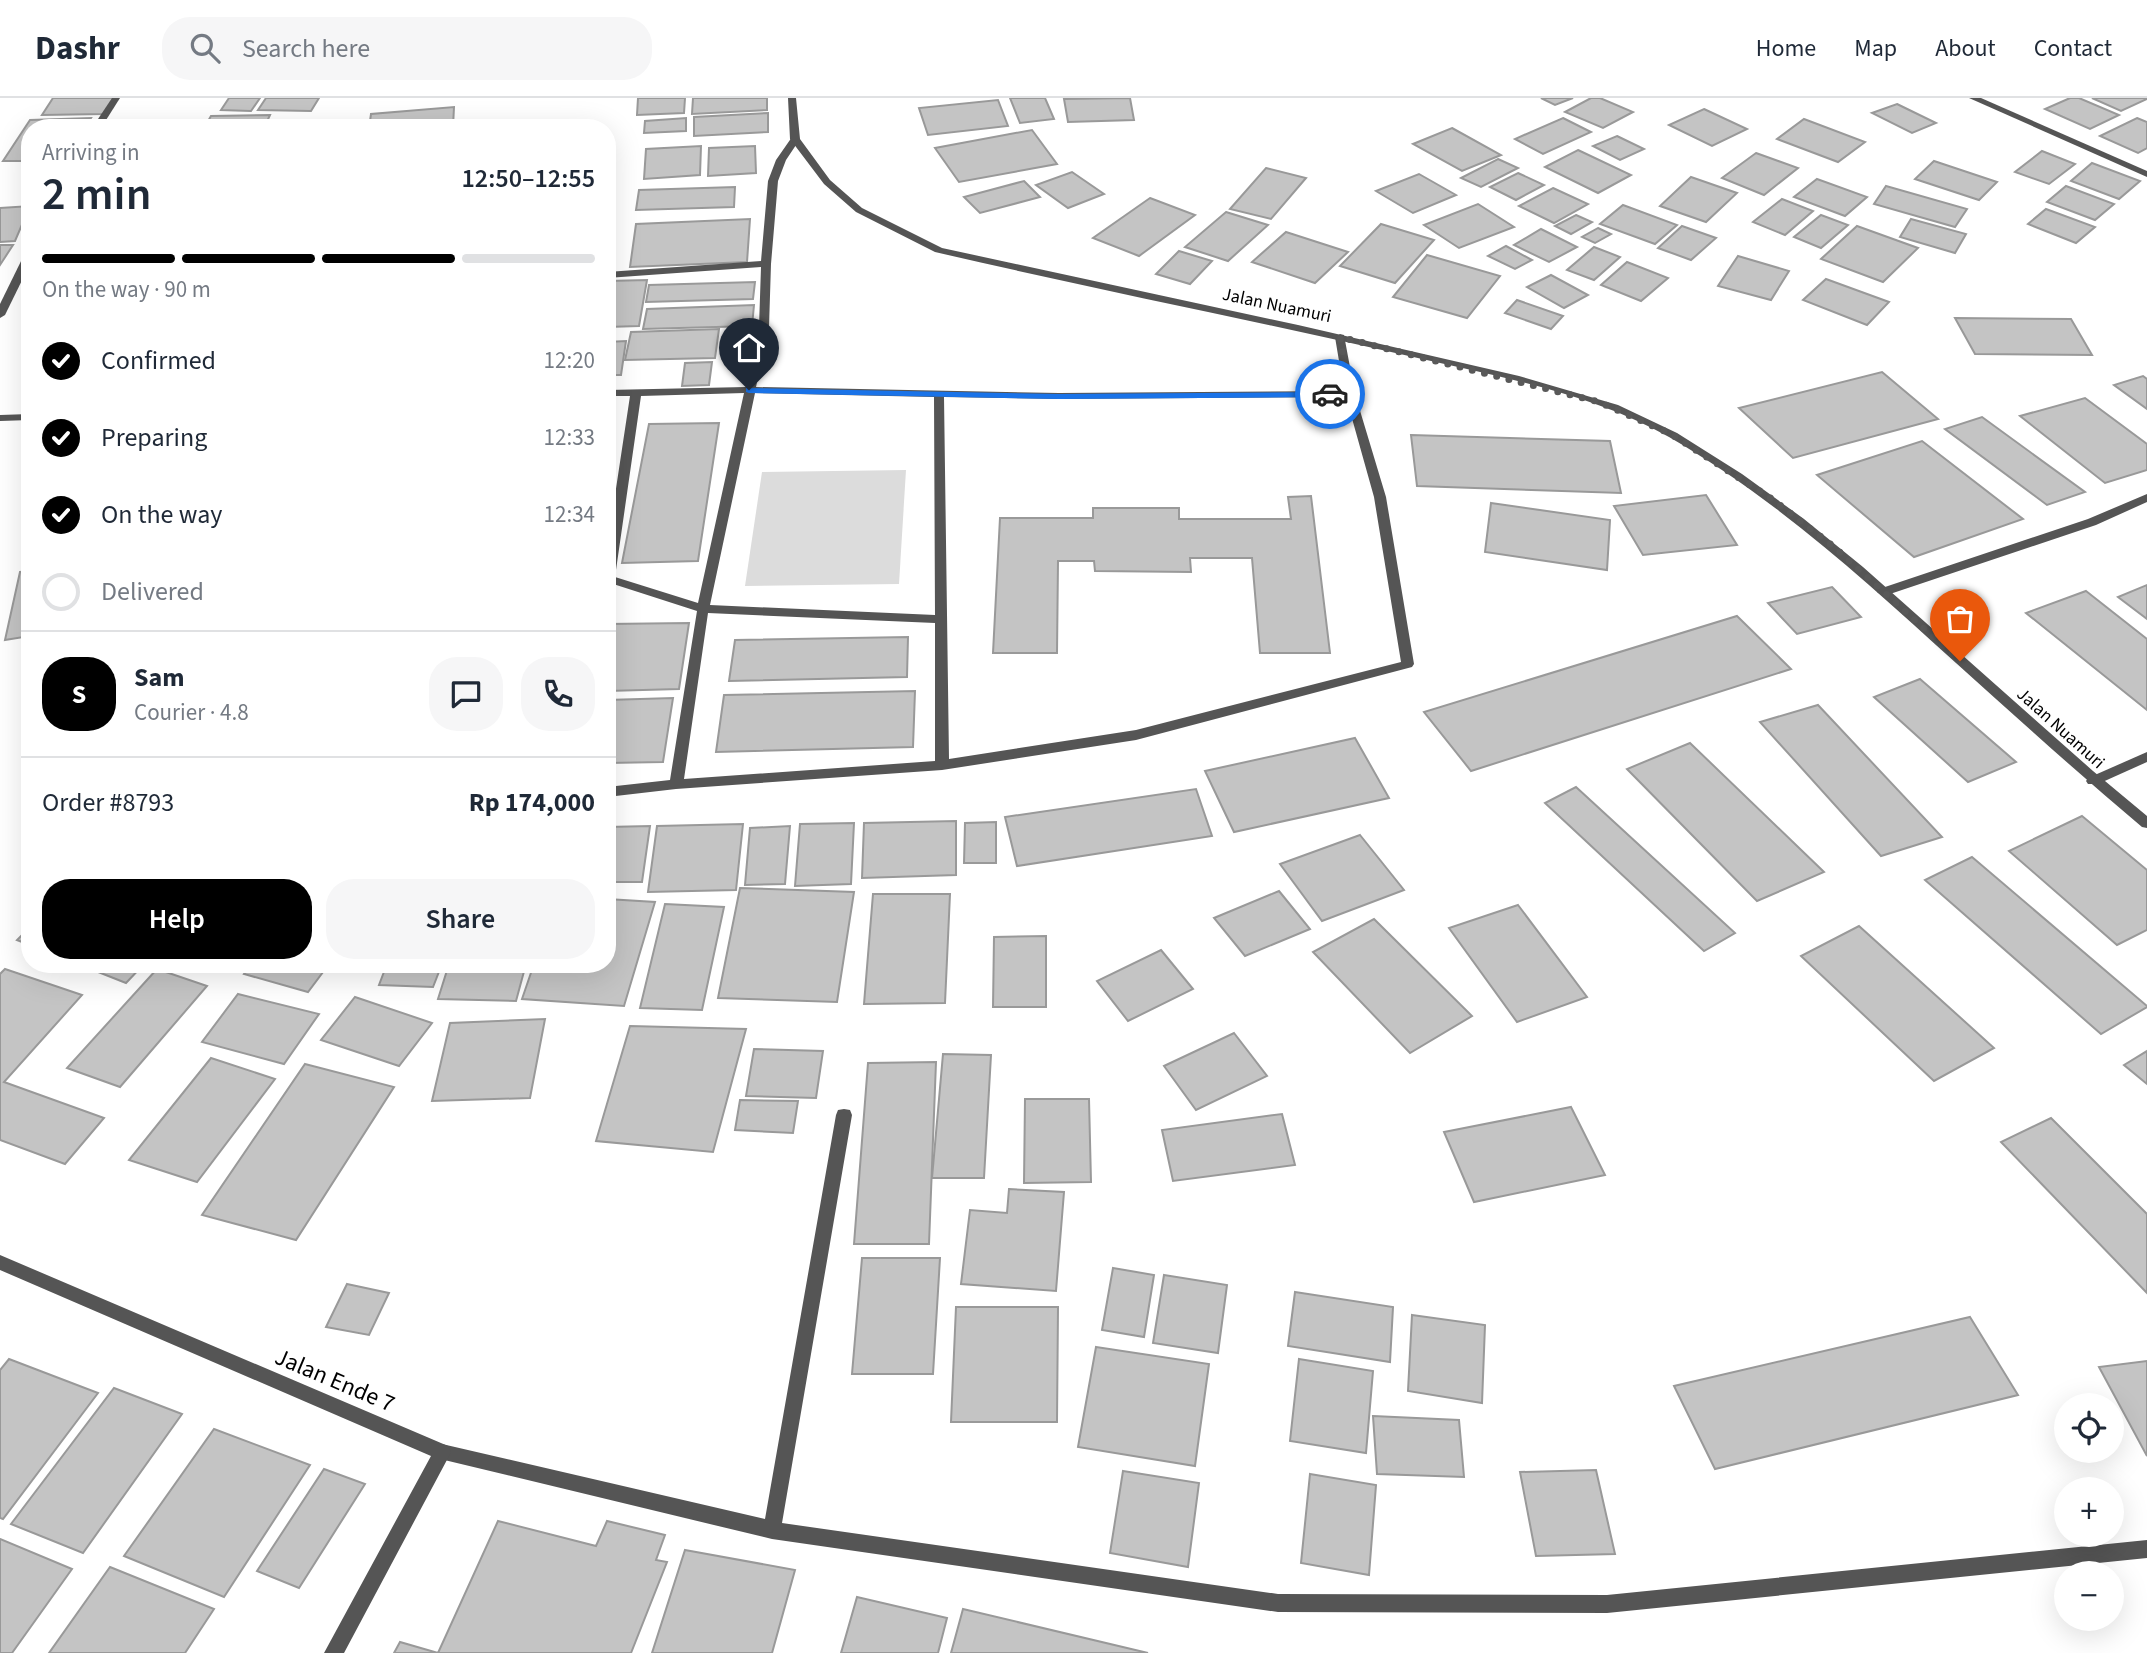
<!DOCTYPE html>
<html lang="en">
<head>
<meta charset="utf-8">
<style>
  :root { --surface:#fff; --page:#f6f6f7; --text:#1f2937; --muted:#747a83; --line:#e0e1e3; --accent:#000 }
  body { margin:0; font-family:"Source Sans 3",sans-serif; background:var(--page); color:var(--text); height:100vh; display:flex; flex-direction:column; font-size:26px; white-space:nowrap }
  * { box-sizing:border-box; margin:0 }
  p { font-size:23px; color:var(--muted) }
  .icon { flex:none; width:38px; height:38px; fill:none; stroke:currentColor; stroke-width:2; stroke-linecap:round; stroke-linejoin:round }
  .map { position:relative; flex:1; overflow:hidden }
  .side { position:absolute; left:21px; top:21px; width:595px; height:854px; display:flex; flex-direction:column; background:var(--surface); border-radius:28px; box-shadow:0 7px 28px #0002 }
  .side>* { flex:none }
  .buttons { position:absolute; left:2054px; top:1295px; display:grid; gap:14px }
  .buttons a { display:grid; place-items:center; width:70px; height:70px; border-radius:50%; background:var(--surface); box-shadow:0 7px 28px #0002; font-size:35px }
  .pin { position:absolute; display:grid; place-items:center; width:60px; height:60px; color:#fff; margin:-72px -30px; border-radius:50% 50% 50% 0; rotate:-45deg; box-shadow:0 0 7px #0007 }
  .pin .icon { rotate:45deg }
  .courier { position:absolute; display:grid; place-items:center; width:70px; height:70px; margin:-35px; border:5px solid #1a73e8; border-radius:50%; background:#fff; color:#222; box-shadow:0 2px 9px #0007 }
  .head em { font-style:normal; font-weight:600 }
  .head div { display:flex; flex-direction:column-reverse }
  .head { display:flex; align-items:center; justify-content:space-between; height:119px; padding:0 21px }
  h1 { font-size:46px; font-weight:600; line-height:52px }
  .bar { display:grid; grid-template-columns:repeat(4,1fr); gap:10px 7px; align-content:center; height:84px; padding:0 21px }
  .bar i { height:9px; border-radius:5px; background:var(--line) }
  .bar .active { background:var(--accent) }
  .bar p { grid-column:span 4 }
  .line { display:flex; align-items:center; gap:18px; padding:0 21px; border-top:2px solid var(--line) }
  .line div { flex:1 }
  .round { display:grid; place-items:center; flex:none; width:74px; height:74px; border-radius:28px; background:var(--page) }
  ol { padding:0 21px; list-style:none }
  li { display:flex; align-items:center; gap:21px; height:77px }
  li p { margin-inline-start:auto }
  li .icon { padding:7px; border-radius:50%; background:var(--accent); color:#fff; stroke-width:4 }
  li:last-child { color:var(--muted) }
  li i { width:38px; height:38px; border:4px solid var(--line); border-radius:50% }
  .button { display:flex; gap:14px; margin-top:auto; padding:14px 21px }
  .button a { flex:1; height:80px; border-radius:28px; background:var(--accent); color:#fff; font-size:28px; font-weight:600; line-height:80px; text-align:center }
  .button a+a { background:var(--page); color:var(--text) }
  header { display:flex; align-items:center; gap:42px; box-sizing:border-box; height:98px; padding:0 35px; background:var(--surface); border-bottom:2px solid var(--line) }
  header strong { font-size:33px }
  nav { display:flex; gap:38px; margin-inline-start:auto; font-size:24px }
  .search { width:490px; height:63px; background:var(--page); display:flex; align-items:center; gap:18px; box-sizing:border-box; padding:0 24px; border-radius:28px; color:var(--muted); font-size:26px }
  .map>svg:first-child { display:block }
  .green { fill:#dcdcdc }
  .building { fill:#c4c4c4; stroke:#999; stroke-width:2 }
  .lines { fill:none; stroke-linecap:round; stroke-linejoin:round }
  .minor { fill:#555; fill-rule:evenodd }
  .tertiary { fill:#555; fill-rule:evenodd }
  .route { fill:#1a73e8 }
  .done { stroke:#595959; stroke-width:7; stroke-dasharray:0 12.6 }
  .labels { text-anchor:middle; stroke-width:5; stroke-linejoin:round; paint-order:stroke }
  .far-street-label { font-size:18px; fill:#000; stroke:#fff }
  .near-street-label { font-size:24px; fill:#000; stroke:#fff }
</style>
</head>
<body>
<header>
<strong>Dashr</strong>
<div class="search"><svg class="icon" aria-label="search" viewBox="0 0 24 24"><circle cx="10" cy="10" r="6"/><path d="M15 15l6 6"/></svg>Search here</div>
<nav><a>Home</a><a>Map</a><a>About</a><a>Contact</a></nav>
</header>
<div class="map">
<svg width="2147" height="1555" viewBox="0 0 2147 1555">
  <rect width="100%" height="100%" fill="#fff"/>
  <!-- green -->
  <path class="green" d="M906,372L899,486L745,488L762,374Z"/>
  <!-- building -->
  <g class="building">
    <path d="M53,0H114L105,16L42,17Z"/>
    <path d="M229,0H260L251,13L221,12Z"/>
    <path d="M266,0H319L311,13L258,12Z"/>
    <path d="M638,0H685L684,15L637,17Z"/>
    <path d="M693,0H767V12L692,16Z"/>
    <path d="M1010,0H1045L1054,21L1020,25Z"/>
    <path d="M1130,0L1134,22L1068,24L1064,1Z"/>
    <path d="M1541,0H1573L1555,7Z"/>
    <path d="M1591,0H1600L1633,14L1603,30L1565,14Z"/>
    <path d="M2070,0H2079L2119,17L2090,31L2045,11Z"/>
    <path d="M2092,0H2147V1L2121,13Z"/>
    <path d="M998,2L1008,28L928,37L919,10Z"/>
    <path d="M1897,6L1936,25L1912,35L1872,15Z"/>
    <path d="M454,9L453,29L369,30L371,16Z"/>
    <path d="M1704,11L1747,31L1712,48L1669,27Z"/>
    <path d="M768,15V34L694,38V19Z"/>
    <path d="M270,17L264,30H204L211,18Z"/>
    <path d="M91,20L85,30H30V63H3L30,22Z"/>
    <path d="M686,20V33L644,35L645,23Z"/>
    <path d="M1563,20L1591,34L1543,56L1515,41Z"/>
    <path d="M2137,20L2147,24V50L2138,55L2100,38Z"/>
    <path d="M1804,21L1865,44L1838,64L1777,41Z"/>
    <path d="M1452,30L1501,57L1462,73L1413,46Z"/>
    <path d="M1032,32L1057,66L959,84L935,50Z"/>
    <path d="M1617,38L1644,51L1620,62L1593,48Z"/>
    <path d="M701,48L700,77L644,81L646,51Z"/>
    <path d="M755,48L756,75L708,78L709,50Z"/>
    <path d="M1578,52L1631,77L1598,95L1545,69Z"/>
    <path d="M2042,53L2075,66L2049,86L2015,74Z"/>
    <path d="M1756,55L1798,70L1764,97L1722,80Z"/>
    <path d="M1498,61L1518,70L1481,89L1461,80Z"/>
    <path d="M1934,63L1997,84L1979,102L1915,81Z"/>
    <path d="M2092,65L2140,83L2119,101L2071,83Z"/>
    <path d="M1266,70L1306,80L1271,121L1230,111Z"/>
    <path d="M1072,74L1104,96L1068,110L1036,87Z"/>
    <path d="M1518,75L1544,87L1516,102L1490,89Z"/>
    <path d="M1419,76L1456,97L1413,115L1376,93Z"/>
    <path d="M1691,79L1737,95L1706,124L1660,108Z"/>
    <path d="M1817,81L1867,99L1845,118L1794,99Z"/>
    <path d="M1024,83L1040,99L980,115L964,99Z"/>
    <path d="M1886,88L1967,111L1955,129L1874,106Z"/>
    <path d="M2066,88L2114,106L2095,122L2047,104Z"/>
    <path d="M735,89L734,109L636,112L639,92Z"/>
    <path d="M1553,90L1588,106L1554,125L1519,108Z"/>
    <path d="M1150,100L1195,117L1139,158L1093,140Z"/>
    <path d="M1782,101L1813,113L1785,137L1753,124Z"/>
    <path d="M1478,106L1514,129L1459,150L1424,127Z"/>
    <path d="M1623,107L1677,127L1655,146L1600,126Z"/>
    <path d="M30,108L15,143L0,144V110Z"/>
    <path d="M2046,111L2095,129L2076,145L2028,126Z"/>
    <path d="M1226,114L1268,127L1228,163L1185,149Z"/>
    <path d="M1576,117L1592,124L1571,136L1555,128Z"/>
    <path d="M1821,117L1848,127L1821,150L1794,139Z"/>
    <path d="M750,121L747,164L630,169L636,126Z"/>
    <path d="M1911,121L1966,136L1955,155L1900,139Z"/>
    <path d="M1381,126L1434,142L1395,185L1340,168Z"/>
    <path d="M1682,128L1716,140L1691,162L1658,150Z"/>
    <path d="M1857,128L1918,150L1883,184L1821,161Z"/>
    <path d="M1598,130L1611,136L1595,145L1582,139Z"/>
    <path d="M1541,131L1577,149L1549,164L1514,147Z"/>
    <path d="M1286,134L1348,154L1315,185L1252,164Z"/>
    <path d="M0,147H13L0,167Z"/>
    <path d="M1506,148L1532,162L1515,171L1488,158Z"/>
    <path d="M1594,149L1620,159L1594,182L1567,172Z"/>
    <path d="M1179,153L1212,163L1190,186L1156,176Z"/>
    <path d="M1427,157L1500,178L1467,220L1393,199Z"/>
    <path d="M1738,158L1789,173L1771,202L1718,188Z"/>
    <path d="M1627,164L1668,180L1641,203L1601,187Z"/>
    <path d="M1551,177L1588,197L1564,210L1527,189Z"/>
    <path d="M1826,181L1889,204L1867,227L1803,202Z"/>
    <path d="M647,182L639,228L607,229V183Z"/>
    <path d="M755,184L753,201L646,204L649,187Z"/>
    <path d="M1517,202L1563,218L1551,231L1505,215Z"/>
    <path d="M754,207L752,228L643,231L647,211Z"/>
    <path d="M1955,220L2071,221L2092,257L1975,256Z"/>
    <path d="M719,231L715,260L625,262L631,234Z"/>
    <path d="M626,243L621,277H607V244Z"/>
    <path d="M712,264L709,287L682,288L685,265Z"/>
    <path d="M1882,274L1938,321L1793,360L1739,310Z"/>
    <path d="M2143,278L2147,281V311L2114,287Z"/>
    <path d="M2085,300L2147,346V372L2105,385L2020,318Z"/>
    <path d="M1982,319L2085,394L2047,407L1945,331Z"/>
    <path d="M719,325L698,463L622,465L649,326Z"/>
    <path d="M1411,337L1610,343L1621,395L1417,388Z"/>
    <path d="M1922,343L2023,421L1914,459L1817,377Z"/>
    <path d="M1706,397L1737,447L1643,457L1614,408Z"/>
    <path d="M1311,398L1330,555H1260L1252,460H1190L1191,474L1095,473L1094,463H1058L1057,555H993L1000,420H1093V410H1179V421H1291L1288,399Z"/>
    <path d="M1491,405L1610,422L1607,472L1485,454Z"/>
    <path d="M30,473V538L5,542L20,474Z"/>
    <path d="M2147,487V521L2118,499Z"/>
    <path d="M1832,489L1861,519L1797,536L1768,505Z"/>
    <path d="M2086,493L2147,541V612L2026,515Z"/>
    <path d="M1737,518L1791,571L1471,673L1424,614Z"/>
    <path d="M689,525L679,591L607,593V526Z"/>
    <path d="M908,539L907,579L729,583L735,542Z"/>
    <path d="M1920,581L2016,664L1968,684L1874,599Z"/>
    <path d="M915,593L913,649L716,654L724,597Z"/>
    <path d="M673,600L663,664L607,665V602Z"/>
    <path d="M1818,607L1942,739L1881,758L1760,624Z"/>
    <path d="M1355,640L1389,700L1234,734L1205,673Z"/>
    <path d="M1690,645L1824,774L1757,803L1627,671Z"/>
    <path d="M1576,689L1735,835L1704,853L1545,705Z"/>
    <path d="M1196,691L1212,738L1017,768L1005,719Z"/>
    <path d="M2082,718L2147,772V832L2117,847L2009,753Z"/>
    <path d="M956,723V777L862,780L864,725Z"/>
    <path d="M996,724V765H964L965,725Z"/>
    <path d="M854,725L851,786L795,788L800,726Z"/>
    <path d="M743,726L736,792L648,794L657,728Z"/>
    <path d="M650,728L642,784H607V729Z"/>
    <path d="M790,728L785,786L745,787L750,730Z"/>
    <path d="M1360,737L1404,792L1322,823L1280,766Z"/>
    <path d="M1972,759L2147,908V909L2101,936L1925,782Z"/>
    <path d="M740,790L854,794L837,904L718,900Z"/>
    <path d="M1279,793L1310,831L1245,858L1214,820Z"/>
    <path d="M873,796H950L945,905L864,906Z"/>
    <path d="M607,801L655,804L624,908L522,901L534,866H607Z"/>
    <path d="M665,806L724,809L702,912L640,910Z"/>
    <path d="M1518,807L1587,899L1517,924L1449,830Z"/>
    <path d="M1374,821L1472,918L1410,955L1313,854Z"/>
    <path d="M1859,828L1994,950L1934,983L1801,858Z"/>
    <path d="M30,829V847L17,842Z"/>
    <path d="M1046,838V909H993L994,839Z"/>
    <path d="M1161,852L1193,891L1128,923L1097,883Z"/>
    <path d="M78,866H144L126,885Z"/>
    <path d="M252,866H329L308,894L244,876Z"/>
    <path d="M387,866H442L433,889L379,887Z"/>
    <path d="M449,866H526L516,903L438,901Z"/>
    <path d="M5,871L82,897L4,984L104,1020L65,1066L0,1042V876Z"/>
    <path d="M157,871L207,888L120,989L67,970Z"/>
    <path d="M238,896L319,916L284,966L202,944Z"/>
    <path d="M355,899L432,925L399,968L321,942Z"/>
    <path d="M545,921L530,1000L432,1003L450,925Z"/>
    <path d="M630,928L746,931L713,1054L596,1043Z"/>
    <path d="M1234,935L1267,978L1196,1012L1164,968Z"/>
    <path d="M754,951L823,953L816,1000L746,998Z"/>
    <path d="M2147,953V986L2124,967Z"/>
    <path d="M943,956L991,957L984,1080H932Z"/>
    <path d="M211,960L275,981L197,1084L129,1062Z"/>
    <path d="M936,964L929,1146H854L868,965Z"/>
    <path d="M305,966L394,989L296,1142L202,1117Z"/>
    <path d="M1025,1001H1089L1091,1084L1024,1085Z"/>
    <path d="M740,1002L798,1003L793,1035L735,1032Z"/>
    <path d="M1571,1009L1605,1077L1474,1104L1444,1034Z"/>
    <path d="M1282,1016L1295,1067L1173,1083L1162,1032Z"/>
    <path d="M2051,1020L2147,1116V1195L2001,1044Z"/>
    <path d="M1009,1091L1064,1094L1056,1193L961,1186L970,1112L1007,1115Z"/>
    <path d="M862,1160H940L933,1276H852Z"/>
    <path d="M1113,1170L1154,1177L1144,1239L1102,1232Z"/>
    <path d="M1164,1177L1227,1187L1218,1255L1153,1245Z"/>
    <path d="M347,1186L389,1195L369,1237L326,1229Z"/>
    <path d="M1295,1194L1393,1209L1390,1264L1288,1248Z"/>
    <path d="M956,1209H1058L1057,1324H951Z"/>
    <path d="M1412,1217L1485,1227L1482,1305L1408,1293Z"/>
    <path d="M1970,1219L2018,1297L1715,1371L1674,1288Z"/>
    <path d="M1096,1249L1209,1266L1195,1368L1078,1349Z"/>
    <path d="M9,1261L98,1295L3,1421L0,1420V1272Z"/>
    <path d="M1299,1261L1373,1273L1366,1355L1290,1343Z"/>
    <path d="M2147,1263V1358L2099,1269Z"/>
    <path d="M114,1290L182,1316L83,1455L11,1426Z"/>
    <path d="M1373,1318L1459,1322L1464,1379L1377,1376Z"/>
    <path d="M214,1331L310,1367L224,1499L124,1458Z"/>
    <path d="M324,1371L365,1386L299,1490L257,1473Z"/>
    <path d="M1596,1372L1615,1456L1536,1458L1520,1374Z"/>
    <path d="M1123,1373L1199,1385L1188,1469L1110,1455Z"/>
    <path d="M1310,1376L1376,1387L1369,1477L1301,1465Z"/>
    <path d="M498,1423L596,1448L607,1423L665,1437L656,1462L667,1464L631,1555H394L400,1544L438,1555Z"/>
    <path d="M0,1441L72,1471L12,1555H0Z"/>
    <path d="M685,1452L795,1472L772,1555H652Z"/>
    <path d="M110,1469L214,1511L185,1555H49Z"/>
    <path d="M857,1499L947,1520L938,1555H841Z"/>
    <path d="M963,1511L1148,1555H951Z"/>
  </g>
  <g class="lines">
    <!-- minor -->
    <g class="minor">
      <path d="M1969,0H1981L2147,73V79Z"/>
      <path d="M795,38L800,41L786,62L778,83L771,166L769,229L756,289L1059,295L1344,293L1335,239L1340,236L1344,237L1355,296L1386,399L1414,566L1412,569L1136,642L942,672L676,691L607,699V689L670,682L697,513L607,484V450L630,298H607V292L746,289L759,229L761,169L607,180V174L761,163L768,83L776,62L792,39ZM744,295L698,505L615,479L641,298ZM755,295L934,299L935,517L710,507ZM944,299L1059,301L1346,299L1374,399L1401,564L1136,632L949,661ZM708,515L935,525V663L684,681Z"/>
      <path d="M30,316V322L0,323V317Z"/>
      <path d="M2147,396V404L2096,427L1887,497L1883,498L1877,494L1879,491L2088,421Z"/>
      <path d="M2147,654V664L2098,686H2088L2086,683L2088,680Z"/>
      <path d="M844,1011L850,1012L852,1017L782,1425L1278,1496L1607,1497L2147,1442V1460L1607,1515L1278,1514L772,1441L436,1360L433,1354L436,1348L442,1346L765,1421L836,1017L838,1012Z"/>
    </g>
    <!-- tertiary -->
    <g class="tertiary">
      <path d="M112,0H120L101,30H92Z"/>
      <path d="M788,0H796L800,41L830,82L862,110L942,150L1298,227L1519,278L1618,307L1677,335L1742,376L1804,421L1863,469L2093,673L2147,718V730L2142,729C2079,676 2017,620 1956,565C1866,483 1775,400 1669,339C1588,293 1490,277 1400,256C1246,221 1090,190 935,154L856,114L824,86L790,41Z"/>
      <path d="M30,152V166L5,217L0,220V206L25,155Z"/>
      <path d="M0,1157L448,1348L451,1354L448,1360L344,1555H324L431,1358L0,1172Z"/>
    </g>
  </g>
  <!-- route -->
  <path class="route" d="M746,290L1059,296L1330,294L1334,296L1330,299L1059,301L749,295L746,294Z"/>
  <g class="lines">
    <!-- done -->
    <path class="done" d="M1330,296H1350L1340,239L1599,304L1671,336L1772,401L1834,449L1960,563"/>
  </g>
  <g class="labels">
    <!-- far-street labels -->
    <g class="far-street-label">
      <text transform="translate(1277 207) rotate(12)" y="6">Jalan Nuamuri</text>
      <text transform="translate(2061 630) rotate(42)" y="6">Jalan Nuamuri</text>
    </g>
    <!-- near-street labels -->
    <g class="near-street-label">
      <text transform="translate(335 1282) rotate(23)" y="8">Jalan Ende 7</text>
    </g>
  </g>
</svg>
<div class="buttons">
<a><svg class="icon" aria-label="locate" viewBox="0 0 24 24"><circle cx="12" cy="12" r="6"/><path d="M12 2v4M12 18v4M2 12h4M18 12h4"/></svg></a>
<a>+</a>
<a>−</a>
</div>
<div class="pin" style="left:1960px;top:563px;background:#ea580c"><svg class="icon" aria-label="bag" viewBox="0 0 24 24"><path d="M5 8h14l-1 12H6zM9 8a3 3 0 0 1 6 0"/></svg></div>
<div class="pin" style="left:749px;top:292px;background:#1f2937"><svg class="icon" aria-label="home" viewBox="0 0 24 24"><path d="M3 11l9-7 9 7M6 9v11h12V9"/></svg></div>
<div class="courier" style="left:1330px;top:296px"><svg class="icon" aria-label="car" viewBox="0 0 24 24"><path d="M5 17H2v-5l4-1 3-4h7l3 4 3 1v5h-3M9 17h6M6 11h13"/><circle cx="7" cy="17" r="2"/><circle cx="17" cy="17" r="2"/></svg></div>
<section class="side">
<div class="head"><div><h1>2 min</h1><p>Arriving in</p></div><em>12:50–12:55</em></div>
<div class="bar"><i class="active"></i><i class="active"></i><i class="active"></i><i></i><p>On the way · 90 m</p></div>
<ol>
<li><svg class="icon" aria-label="check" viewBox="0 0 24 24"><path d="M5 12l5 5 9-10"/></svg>Confirmed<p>12:20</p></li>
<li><svg class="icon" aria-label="check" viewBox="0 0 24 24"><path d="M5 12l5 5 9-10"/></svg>Preparing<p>12:33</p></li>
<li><svg class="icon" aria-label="check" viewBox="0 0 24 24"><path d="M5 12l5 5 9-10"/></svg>On the way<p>12:34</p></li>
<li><i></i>Delivered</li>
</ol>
<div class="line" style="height:126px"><b class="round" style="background:var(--accent);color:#fff">S</b><div><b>Sam</b><p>Courier · 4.8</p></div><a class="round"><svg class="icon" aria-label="chat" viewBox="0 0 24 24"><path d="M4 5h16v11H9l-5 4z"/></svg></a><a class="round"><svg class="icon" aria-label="phone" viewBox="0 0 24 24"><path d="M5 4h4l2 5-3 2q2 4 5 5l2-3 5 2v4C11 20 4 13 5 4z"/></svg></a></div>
<div class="line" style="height:91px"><div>Order #8793</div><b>Rp 174,000</b></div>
<div class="button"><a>Help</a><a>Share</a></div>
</section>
</div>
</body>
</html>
